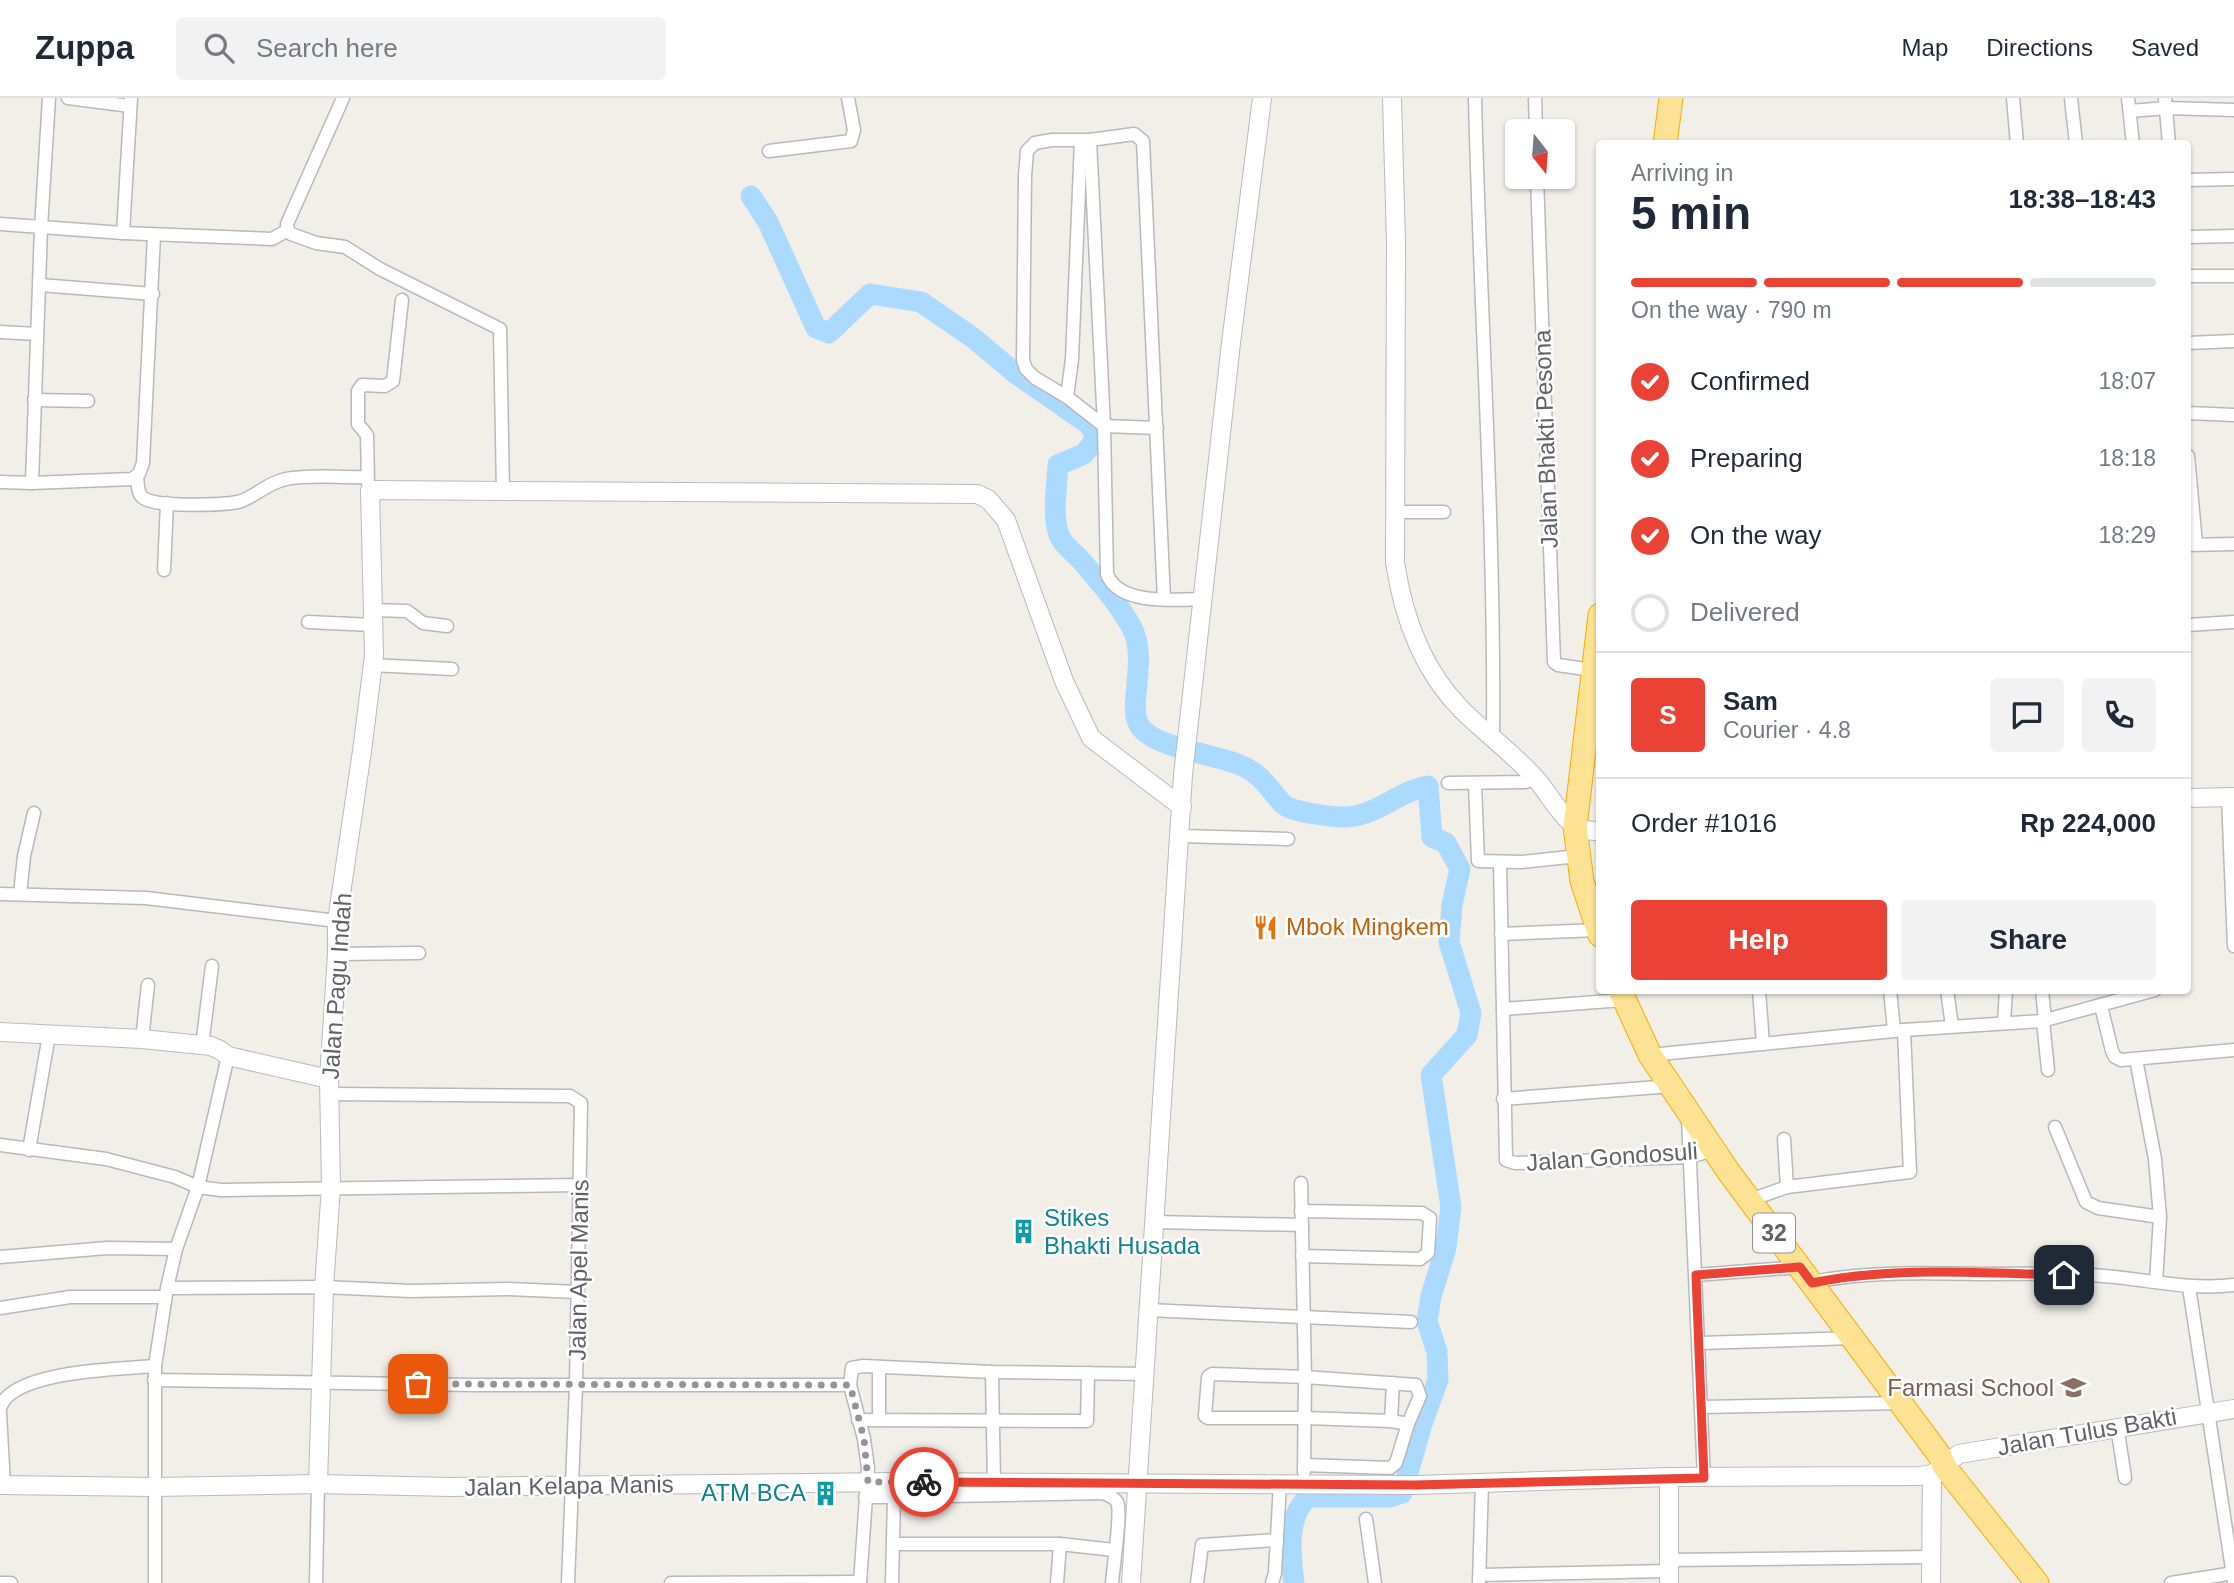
<!DOCTYPE html>
<html lang="en">
<head>
<meta charset="utf-8">
<style>
  :root { --surface:#fff; --page:#f2f2f3; --text:#1f2937; --muted:#747a83; --line:#e0e1e3; --accent:#ea4335 }
  body { margin:0; font-family:Arial,sans-serif; background:var(--page); color:var(--text); height:100vh; display:flex; flex-direction:column; font-size:26px; white-space:nowrap }
  * { box-sizing:border-box; margin:0 }
  p { font-size:23px; color:var(--muted) }
  .icon { flex:none; width:38px; height:38px; fill:none; stroke:currentColor; stroke-width:2; stroke-linecap:round; stroke-linejoin:round }
  .map { position:relative; flex:1; overflow:hidden }
  .sheet { position:absolute; left:1596px; top:42px; width:595px; height:854px; display:flex; flex-direction:column; background:var(--surface); border-radius:7px; box-shadow:0 2px 5px #0004 }
  .sheet>* { flex:none }
  .needle { width:46px; rotate:163deg }
  .fabs { position:absolute; left:1505px; top:21px; display:grid; gap:14px }
  .fabs a { display:grid; place-items:center; width:70px; height:70px; border-radius:7px; background:var(--surface); box-shadow:0 2px 5px #0004; font-size:35px }
  .pin { position:absolute; display:grid; place-items:center; width:60px; height:60px; color:#fff; margin:-30px; border-radius:14px; box-shadow:0 4px 10px #0006 }
  .courier { position:absolute; display:grid; place-items:center; width:70px; height:70px; margin:-35px; border:5px solid #ea4335; border-radius:50%; background:#fff; color:#222; box-shadow:0 2px 9px #0007 }
  .summary em { font-style:normal; font-weight:700 }
  .summary div { display:flex; flex-direction:column-reverse }
  .summary { display:flex; align-items:center; justify-content:space-between; height:119px; padding:0 35px }
  h1 { font-size:46px; font-weight:700; line-height:52px }
  .bar { display:grid; grid-template-columns:repeat(4,1fr); gap:10px 7px; align-content:center; height:84px; padding:0 35px }
  .bar i { height:9px; border-radius:5px; background:var(--line) }
  .bar .active { background:var(--accent) }
  .bar p { grid-column:span 4 }
  .line { display:flex; align-items:center; gap:18px; padding:0 35px; border-top:2px solid var(--line) }
  .line div { flex:1 }
  .round { display:grid; place-items:center; flex:none; width:74px; height:74px; border-radius:7px; background:var(--page) }
  ol { padding:0 35px; list-style:none }
  li { display:flex; align-items:center; gap:21px; height:77px }
  li p { margin-inline-start:auto }
  li .icon { padding:7px; border-radius:50%; background:var(--accent); color:#fff; stroke-width:4 }
  li:last-child { color:var(--muted) }
  li i { width:38px; height:38px; border:4px solid var(--line); border-radius:50% }
  .button { display:flex; gap:14px; margin-top:auto; padding:14px 35px }
  .button a { flex:1; height:80px; border-radius:7px; background:var(--accent); color:#fff; font-size:28px; font-weight:700; line-height:80px; text-align:center }
  .button a+a { background:var(--page); color:var(--text) }
  header { display:flex; align-items:center; gap:42px; box-sizing:border-box; height:98px; padding:0 35px; background:var(--surface); border-bottom:2px solid var(--line) }
  header strong { font-size:33px }
  nav { display:flex; gap:38px; margin-inline-start:auto; font-size:24px }
  .search { width:490px; height:63px; background:var(--page); display:flex; align-items:center; gap:18px; box-sizing:border-box; padding:0 24px; border-radius:7px; color:var(--muted); font-size:26px }
  .map>svg:first-child { display:block }
  .lines { fill:none; stroke-linecap:round; stroke-linejoin:round }
  .river { stroke:#aadaff; stroke-width:21 }
  .street-casing { stroke:#b5b8bc; stroke-width:15 }
  .secondary-casing { stroke:#b6babf; stroke-width:20 }
  .highway-casing { stroke:#f9ab00; stroke-width:25 }
  .street { stroke:#fff; stroke-width:12 }
  .secondary { stroke:#fff; stroke-width:18 }
  .highway { stroke:#fde293; stroke-width:23 }
  .done { stroke:#929495; stroke-width:7; stroke-dasharray:0 12.6 }
  .route { stroke:#ea4335; stroke-width:9 }
  .labels { text-anchor:middle; stroke-width:5; stroke-linejoin:round; paint-order:stroke }
  .shield { fill:#fff; stroke:#8f9295; stroke-width:2 }
  .shield-label { font-size:23px; font-weight:bold; fill:#5f6368 }
  .street-label { font-size:24px; fill:#5f6368; stroke:#fff }
  .food-label { font-size:24px; fill:#c56008; stroke:#fff; text-anchor:start }
  .culture-label { font-size:24px; fill:#0d838f; stroke:#fff; text-anchor:start }
  .education-label { font-size:24px; fill:#785e54; stroke:#fff; text-anchor:end }
</style>
</head>
<body>
<header>
<strong>Zuppa</strong>
<div class="search"><svg class="icon" aria-label="search" viewBox="0 0 24 24"><circle cx="10" cy="10" r="6"/><path d="M15 15l6 6"/></svg>Search here</div>
<nav><a>Map</a><a>Directions</a><a>Saved</a></nav>
</header>
<div class="map">
<svg width="2234" height="1485" viewBox="0 0 2234 1485">
  <rect width="100%" height="100%" fill="#f1efe8"/>
  <g class="lines">
    <!-- river -->
    <path class="river" d="M751,98L768,124L816,230L829,235L870,196L921,204L972,239L1015,275L1090,327L1096,341L1084,356L1058,367C1057,387 1051,423 1061,441C1065,448 1073,454 1079,460C1097,481 1117,503 1131,528C1150,562 1125,610 1141,630C1159,651 1215,656 1240,667C1261,675 1269,691 1283,706C1291,714 1332,719 1344,719C1376,719 1398,693 1428,688L1432,739L1446,745L1460,771L1452,807L1449,844L1471,915L1467,937L1431,977L1451,1109L1446,1150L1431,1198L1427,1223L1437,1254L1438,1282L1422,1326L1402,1395L1390,1399H1308C1285,1421 1291,1456 1294,1485"/>
    <defs>
      <g id="street">
        <path d="M68,0L130,8"/>
        <path d="M343,0L287,126L288,132L291,136L316,145L345,149L380,171L500,231L503,394"/>
        <path d="M1475,0C1480,213 1495,426 1493,640"/>
        <path d="M1535,0L1536,33"/>
        <path d="M2013,0L2017,46"/>
        <path d="M2071,0L2076,46"/>
        <path d="M2128,0L2133,46"/>
        <path d="M2165,0L2169,46"/>
        <path d="M2130,13L2167,10L2234,12"/>
        <path d="M1090,42L1104,328L1107,476C1118,507 1174,502 1202,501"/>
        <path d="M769,53L851,43L854,32L848,0"/>
        <path d="M1537,79L1554,564L1558,567L1592,572"/>
        <path d="M2188,82L2234,81"/>
        <path d="M0,126L123,135L272,141L288,132"/>
        <path d="M123,135L131,0"/>
        <path d="M2188,139L2234,138"/>
        <path d="M2188,178H2234"/>
        <path d="M40,187L153,196"/>
        <path d="M0,234L37,236"/>
        <path d="M2188,245L2234,243"/>
        <path d="M1067,299L1072,261L1081,43"/>
        <path d="M34,302L88,303"/>
        <path d="M2188,315L2234,317"/>
        <path d="M1157,330L1104,328L1067,299L1035,280L1026,271L1023,262L1025,78L1027,53L1035,45L1052,42H1090L1134,36L1143,43L1164,501"/>
        <path d="M2188,358L2196,446"/>
        <path d="M137,378C138,385 137,394 142,399C154,410 221,407 238,404C254,400 266,385 286,381C312,376 341,380 367,379"/>
        <path d="M0,384L32,385L132,381L139,376L143,365L154,137"/>
        <path d="M32,385L41,130L49,0"/>
        <path d="M368,385L367,337L358,326V293L362,287L385,288L393,283L402,202"/>
        <path d="M1395,414H1444"/>
        <path d="M2188,447L2234,446"/>
        <path d="M164,472L167,405"/>
        <path d="M373,512L407,513L423,525L447,528"/>
        <path d="M308,524L373,527"/>
        <path d="M2188,527L2234,524"/>
        <path d="M371,567L452,571"/>
        <path d="M1448,685L1525,684L1536,681"/>
        <path d="M1475,686L1478,763L1522,764L1578,758"/>
        <path d="M2228,699L2234,848"/>
        <path d="M1180,738L1288,741"/>
        <path d="M1500,764L1506,1062L1515,1065L1690,1059L1713,1052"/>
        <path d="M0,796L146,800L337,823"/>
        <path d="M20,796L24,758L34,715"/>
        <path d="M1501,836L1598,832"/>
        <path d="M337,856L419,855"/>
        <path d="M1759,892L1763,946"/>
        <path d="M1890,892L1894,932"/>
        <path d="M1947,892L1952,928"/>
        <path d="M2042,892L2045,923"/>
        <path d="M2101,908L2112,953L2115,959L2121,962L2234,952"/>
        <path d="M1503,911L1623,902"/>
        <path d="M2043,923L2048,972"/>
        <path d="M2004,925L2006,892"/>
        <path d="M142,941L148,887"/>
        <path d="M202,948L212,868"/>
        <path d="M1650,957L1904,932L2042,923L2155,892"/>
        <path d="M2136,961L2155,1061L2160,1119L2156,1184"/>
        <path d="M331,996L570,998L581,1005L576,1287L568,1485"/>
        <path d="M1503,1001L1671,988"/>
        <path d="M1688,1020L1704,1380"/>
        <path d="M2055,1029L2086,1104L2098,1110L2160,1119"/>
        <path d="M1784,1041L1787,1089"/>
        <path d="M0,1047L106,1061L175,1079L198,1089L221,1092L581,1087"/>
        <path d="M29,1052L49,937"/>
        <path d="M1301,1085L1305,1279L1304,1374"/>
        <path d="M1750,1102L1787,1089L1910,1074L1904,932"/>
        <path d="M1301,1113L1422,1115L1430,1120L1428,1155L1420,1161L1302,1158"/>
        <path d="M1154,1124L1302,1127"/>
        <path d="M0,1159L107,1150L176,1151"/>
        <path d="M1696,1177L1800,1169"/>
        <path d="M1812,1184C1869,1173 1926,1175 1983,1176C2019,1176 2055,1175 2090,1177C2139,1179 2185,1193 2234,1187"/>
        <path d="M2189,1189L2234,1484"/>
        <path d="M167,1190L324,1189L411,1193L508,1191L577,1194"/>
        <path d="M0,1210L70,1199H165"/>
        <path d="M1149,1212L1411,1224"/>
        <path d="M1700,1245L1853,1240"/>
        <path d="M992,1274L994,1385"/>
        <path d="M154,1282L473,1287H850"/>
        <path d="M1702,1309L1901,1305"/>
        <path d="M0,1311C9,1272 123,1271 155,1268"/>
        <path d="M0,1315L4,1387"/>
        <path d="M879,1321V1269"/>
        <path d="M858,1322L1087,1323L1088,1275"/>
        <path d="M1391,1323L1393,1285"/>
        <path d="M2117,1328L2125,1380"/>
        <path d="M1305,1367L1390,1370L1396,1365L1408,1326L1391,1323L1305,1320H1208L1205,1318L1208,1279L1212,1276L1305,1279L1416,1287L1420,1298L1408,1326"/>
        <path d="M865,1399H894L892,1485"/>
        <path d="M894,1399L1103,1395C1108,1397 1114,1399 1117,1404C1122,1414 1113,1470 1112,1485"/>
        <path d="M1366,1421L1375,1485"/>
        <path d="M893,1446H1060L1114,1452"/>
        <path d="M1669,1462L1931,1459"/>
        <path d="M1480,1477L1669,1473"/>
        <path d="M0,1485H11"/>
        <path d="M155,1485V1268L167,1190L176,1151L198,1089L228,958"/>
        <path d="M316,1485L318,1386"/>
        <path d="M671,1485L860,1484"/>
        <path d="M860,1485L868,1370L864,1341L850,1287L852,1270L863,1268L992,1274L1146,1276"/>
        <path d="M1057,1485L1060,1446"/>
        <path d="M1197,1485L1202,1447L1277,1442"/>
        <path d="M1272,1485L1275,1475L1280,1386"/>
        <path d="M1479,1485L1482,1385"/>
        <path d="M2171,1485L2234,1475"/>
      </g>
      <g id="secondary">
        <path d="M1392,0L1396,145L1395,464C1403,518 1423,573 1462,612C1486,636 1514,656 1537,682C1549,696 1559,716 1574,727C1580,732 1592,733 1600,733"/>
        <path d="M2188,700L2234,699"/>
        <path d="M0,934L142,941L211,948L220,952L228,958L329,981"/>
        <path d="M1669,1379V1485"/>
        <path d="M318,1386L324,1189L331,1089L329,981L337,856V823L362,653L374,557L370,392L977,396L988,401L1006,422L1064,583L1091,640L1182,709"/>
        <path d="M0,1387L154,1389L318,1386L451,1389L895,1384L1415,1387L1669,1379L1920,1378L1932,1376L1959,1356L2234,1311"/>
        <path d="M1131,1485L1183,677L1231,245L1262,0"/>
        <path d="M1931,1485L1932,1376"/>
      </g>
      <g id="highway">
        <path d="M1665,46L1671,0"/>
        <path d="M1600,517L1575,729L1582,783L1600,837"/>
        <path d="M1620,892L1650,957L1728,1073L1940,1358L1944,1368L2037,1485"/>
      </g>
    </defs>
    <!-- street casing -->
    <use href="#street" class="street-casing"/>
    <!-- secondary casing -->
    <use href="#secondary" class="secondary-casing"/>
    <!-- highway casing -->
    <use href="#highway" class="highway-casing"/>
    <!-- street -->
    <use href="#street" class="street"/>
    <!-- secondary -->
    <use href="#secondary" class="secondary"/>
    <!-- highway -->
    <use href="#highway" class="highway"/>
  </g>
  <g class="lines">
    <!-- done -->
    <path class="done" d="M418,1286L850,1287L864,1341L868,1384H924"/>
    <!-- route -->
    <path class="route" d="M924,1384L1415,1387L1704,1380L1696,1177L1800,1169L1812,1185C1894,1168 1981,1175 2064,1177"/>
  </g>
  <!-- icons -->
  <defs>
    <symbol id="restaurant-bare" viewBox="-9 -9 18 18"><path d="M-5-6h1v4h1v-4h1v4h1v-4h1v5L-1.5 .5V6h-2V.5L-5-1ZM5-6V6H3V1.5H1.5Q1.5-4 5-6Z" fill="#e8710a" stroke="#fff" stroke-width="2.5" paint-order="stroke"/></symbol>
    <symbol id="building-bare" viewBox="-9 -9 18 18"><path d="M-4-6H4V6H1V3H-1V6H-4ZM-2.5-4.3h1.7v1.8h-1.7ZM.8-4.3h1.7v1.8H.8ZM-2.5-1h1.7V.8h-1.7ZM.8-1h1.7V.8H.8Z" fill="#0f9aa8" stroke="#fff" stroke-width="2.5" paint-order="stroke"/></symbol>
    <symbol id="school-bare" viewBox="-9 -9 18 18"><path d="M0-5L7-2L0 1L-7-2ZM-4 1L0 2.5L4 1V4Q0 6-4 4Z" fill="#8d6e63" stroke="#fff" stroke-width="2.5" paint-order="stroke"/></symbol>
  </defs>
  <g fill-rule="evenodd">
    <use href="#restaurant-bare" x="1248" y="812" width="35" height="35"/>
    <use href="#building-bare" x="1006" y="1116" width="35" height="35"/>
    <use href="#school-bare" x="2056" y="1272" width="35" height="35"/>
    <use href="#building-bare" x="808" y="1378" width="35" height="35"/>
  </g>
  <g class="labels">
    <!-- shield labels -->
    <rect class="shield" x="1753" y="1115.5" width="42" height="39" rx="5"/>
    <g class="shield-label">
      <text x="1774" y="1143">32</text>
    </g>
    <!-- street labels -->
    <g class="street-label">
      <text transform="translate(1546 341) rotate(-92)" y="8">Jalan Bhakti Pesona</text>
      <text transform="translate(337 888) rotate(-86)" y="8">Jalan Pagu Indah</text>
      <text transform="translate(1612 1059) rotate(-4)" y="8">Jalan Gondosuli</text>
      <text transform="translate(579 1172) rotate(-89)" y="8">Jalan Apel Manis</text>
      <text transform="translate(2087 1334) rotate(-10)" y="8">Jalan Tulus Bakti</text>
      <text transform="translate(569 1388) rotate(-1)" y="8">Jalan Kelapa Manis</text>
    </g>
    <!-- food labels -->
    <g class="food-label">
      <text x="1286" y="837">Mbok Mingkem</text>
    </g>
    <!-- culture labels -->
    <g class="culture-label">
      <text x="1044" y="1128">Stikes<tspan x="1044" dy="28">Bhakti Husada</tspan></text>
      <text x="806" y="1403" text-anchor="end">ATM BCA</text>
    </g>
    <!-- education labels -->
    <g class="education-label">
      <text x="2054" y="1298">Farmasi School</text>
    </g>
  </g>
</svg>
<div class="fabs">
<a><svg class="needle" viewBox="-14 -14 28 28"><path d="M0-13l5 13h-10z" fill="#e53935"/><path d="M0 13l5-13h-10z" fill="#747a83"/></svg></a>
</div>
<div class="pin" style="left:418px;top:1286px;background:#ea580c"><svg class="icon" aria-label="bag" viewBox="0 0 24 24"><path d="M5 8h14l-1 12H6zM9 8a3 3 0 0 1 6 0"/></svg></div>
<div class="pin" style="left:2064px;top:1177px;background:#1f2937"><svg class="icon" aria-label="home" viewBox="0 0 24 24"><path d="M3 11l9-7 9 7M6 9v11h12V9"/></svg></div>
<div class="courier" style="left:924px;top:1384px"><svg class="icon" aria-label="bike" viewBox="0 0 24 24"><circle cx="6" cy="16" r="4"/><circle cx="18" cy="16" r="4"/><path d="M6 16l4-8h5l3 8M10 8l3 8H6M13 5h3"/></svg></div>
<section class="sheet">
<div class="summary"><div><h1>5 min</h1><p>Arriving in</p></div><em>18:38–18:43</em></div>
<div class="bar"><i class="active"></i><i class="active"></i><i class="active"></i><i></i><p>On the way · 790 m</p></div>
<ol>
<li><svg class="icon" aria-label="check" viewBox="0 0 24 24"><path d="M5 12l5 5 9-10"/></svg>Confirmed<p>18:07</p></li>
<li><svg class="icon" aria-label="check" viewBox="0 0 24 24"><path d="M5 12l5 5 9-10"/></svg>Preparing<p>18:18</p></li>
<li><svg class="icon" aria-label="check" viewBox="0 0 24 24"><path d="M5 12l5 5 9-10"/></svg>On the way<p>18:29</p></li>
<li><i></i>Delivered</li>
</ol>
<div class="line" style="height:126px"><b class="round" style="background:var(--accent);color:#fff">S</b><div><b>Sam</b><p>Courier · 4.8</p></div><a class="round"><svg class="icon" aria-label="chat" viewBox="0 0 24 24"><path d="M4 5h16v11H9l-5 4z"/></svg></a><a class="round"><svg class="icon" aria-label="phone" viewBox="0 0 24 24"><path d="M5 4h4l2 5-3 2q2 4 5 5l2-3 5 2v4C11 20 4 13 5 4z"/></svg></a></div>
<div class="line" style="height:91px"><div>Order #1016</div><b>Rp 224,000</b></div>
<div class="button"><a>Help</a><a>Share</a></div>
</section>
</div>
</body>
</html>
